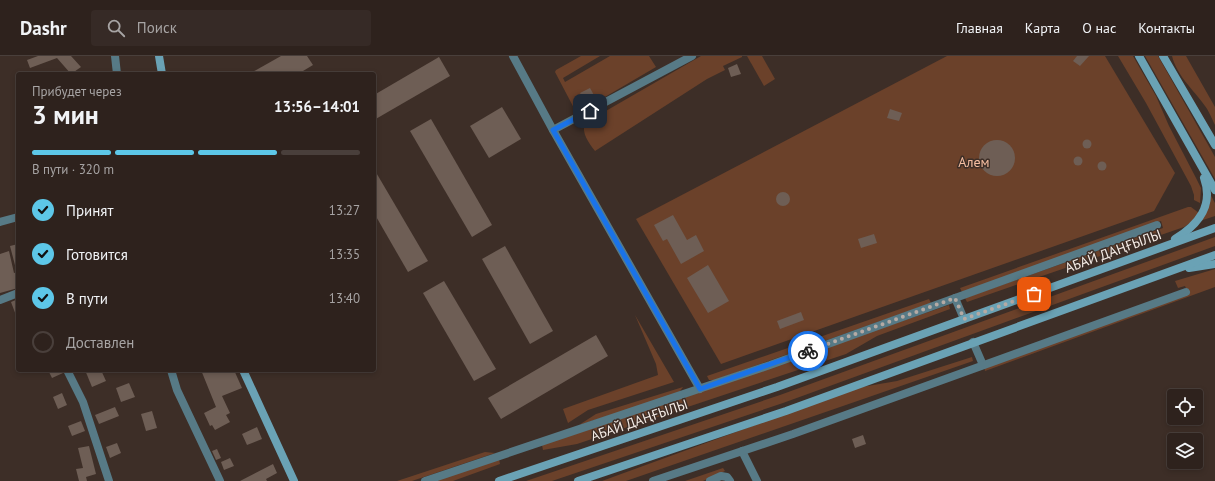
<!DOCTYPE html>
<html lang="ru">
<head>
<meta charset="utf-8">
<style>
  :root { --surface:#2e221d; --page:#362a26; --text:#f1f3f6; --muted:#a7a4a4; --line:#493f3b; --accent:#5dc7e8 }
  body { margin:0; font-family:"PT Sans",sans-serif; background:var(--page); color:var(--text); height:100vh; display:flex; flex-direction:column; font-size:15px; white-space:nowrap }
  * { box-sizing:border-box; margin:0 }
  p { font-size:13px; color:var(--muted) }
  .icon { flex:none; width:22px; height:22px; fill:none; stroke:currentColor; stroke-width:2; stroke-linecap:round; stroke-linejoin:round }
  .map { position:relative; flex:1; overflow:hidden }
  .sheet { position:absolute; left:16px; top:16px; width:360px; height:300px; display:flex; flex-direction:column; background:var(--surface); border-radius:4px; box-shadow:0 2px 6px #0003,0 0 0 1px var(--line) }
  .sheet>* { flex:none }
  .buttons { position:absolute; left:1167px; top:333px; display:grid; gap:8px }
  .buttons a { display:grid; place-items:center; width:36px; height:36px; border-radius:4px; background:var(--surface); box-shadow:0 2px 6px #0003,0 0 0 1px var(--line); font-size:20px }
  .pin { position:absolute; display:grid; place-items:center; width:34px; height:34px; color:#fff; margin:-17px; border-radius:8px; box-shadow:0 2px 6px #0006 }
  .courier { position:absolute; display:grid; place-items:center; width:40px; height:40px; margin:-20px; border:3px solid #1a73e8; border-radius:50%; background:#fff; color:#222; box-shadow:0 1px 5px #0007 }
  .overview em { font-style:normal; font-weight:700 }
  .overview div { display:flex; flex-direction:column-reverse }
  .overview { display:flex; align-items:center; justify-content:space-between; height:68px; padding:0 16px }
  h1 { font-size:26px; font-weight:700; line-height:30px }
  .bar { display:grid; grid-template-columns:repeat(4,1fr); gap:6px 4px; align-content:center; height:48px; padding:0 16px }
  .bar i { height:5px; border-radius:3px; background:var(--line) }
  .bar .selected { background:var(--accent) }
  .bar p { grid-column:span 4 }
  ol { padding:0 16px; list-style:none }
  li { display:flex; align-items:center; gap:12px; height:44px }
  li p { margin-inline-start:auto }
  li .icon { padding:4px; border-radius:50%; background:var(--accent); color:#111; stroke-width:4 }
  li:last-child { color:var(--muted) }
  li i { width:22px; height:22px; border:2px solid var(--line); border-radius:50% }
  header { display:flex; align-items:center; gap:24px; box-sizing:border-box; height:56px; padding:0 20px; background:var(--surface); border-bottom:1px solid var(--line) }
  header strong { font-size:19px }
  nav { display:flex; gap:22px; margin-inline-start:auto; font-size:14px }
  .search { width:280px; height:36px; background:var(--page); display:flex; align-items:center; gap:10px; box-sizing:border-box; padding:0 14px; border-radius:4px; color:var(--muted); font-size:15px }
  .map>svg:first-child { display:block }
  .green { fill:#6b412a }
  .building { fill:#6e5e55 }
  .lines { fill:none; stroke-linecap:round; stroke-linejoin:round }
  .street { stroke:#577a86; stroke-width:8 }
  .secondary { stroke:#6aa2b5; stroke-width:8 }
  .done { stroke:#b5aaa4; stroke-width:4; stroke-dasharray:0 7.2 }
  .route { stroke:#1a73e8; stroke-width:5 }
  .labels { text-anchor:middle; stroke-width:3; stroke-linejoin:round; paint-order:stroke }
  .park-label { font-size:14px; fill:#f5bda0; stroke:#3d2e27 }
  .street-label { font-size:14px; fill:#f6ede7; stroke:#3d2e27 }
</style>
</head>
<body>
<header>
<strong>Dashr</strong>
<div class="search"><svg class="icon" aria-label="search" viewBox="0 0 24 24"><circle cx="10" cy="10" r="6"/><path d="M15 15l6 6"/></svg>Поиск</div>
<nav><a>Главная</a><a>Карта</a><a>О нас</a><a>Контакты</a></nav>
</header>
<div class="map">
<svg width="1215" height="425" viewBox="0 0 1215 425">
  <rect width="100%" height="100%" fill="#3d2e27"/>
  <!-- green -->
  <g class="green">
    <path d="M581,0H600L563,22L565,26L610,0H649L656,11L581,55L576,56L555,16L556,14Z"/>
    <path d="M701,0H742V1L723,10L725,14L707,23L595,95C589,87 581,77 585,67Z"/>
    <path d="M747,0H762L775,23L764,30Z"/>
    <path d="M947,0H1105L1175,117L1154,155L721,308L636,163Z"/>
    <path d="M1118,0H1133L1156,40L1169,70L1196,122L1201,132L1200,147L1194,144V139L1191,130L1146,47Z"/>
    <path d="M1145,0H1158L1215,101V123Z"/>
    <path d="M1172,0H1186L1215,51V69C1212,63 1209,55 1205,50C1193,33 1177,20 1172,0Z"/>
    <path d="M1209,136L1215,147V160L1200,165Z"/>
    <path d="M1188,151H1191L1199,157L1193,165L1184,171L967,246L965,242L1163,172L1161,165L962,236L960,232Z"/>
    <path d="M1215,181V190L783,347L552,425H526L780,339Z"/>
    <path d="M1215,213V231L985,315L984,311L1188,237L1185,230L1178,232L1175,225Z"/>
    <path d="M929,243L931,247L715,324H709L707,320Z"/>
    <path d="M949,249L950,253L877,280L846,298L577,388L543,394L542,389Z"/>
    <path d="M635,259L674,326L588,354L568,367L563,353L658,319L656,308Z"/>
    <path d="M972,301L973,305L626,425H602L856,332L897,325Z"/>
    <path d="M683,331L678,338L579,369L596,358Z"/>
    <path d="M485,396L495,397L412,425H397Z"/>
    <path d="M499,403L500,408L453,425H435Z"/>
    <path d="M723,412L725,415L703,425H685Z"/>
  </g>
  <!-- building -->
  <g class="building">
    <path d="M38,0H71L81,11L71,18L57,2L30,12L27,4Z"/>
    <path d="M281,0H307L313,9L298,18H249Z"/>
    <path d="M1077,0H1089L1080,10L1073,5Z"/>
    <path d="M439,1L450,20L374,64V39Z"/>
    <path d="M737,8L741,18L731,21L728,12Z"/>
    <path d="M590,32L595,41L585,46L580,37Z"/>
    <path d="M502,51L521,83L489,102L470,70Z"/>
    <path d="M890,53L902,57L899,65L887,62Z"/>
    <path d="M431,63L492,169L472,181L410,75Z"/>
    <circle cx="1087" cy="88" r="4.5"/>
    <circle cx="997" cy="102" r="18"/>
    <circle cx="1078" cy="105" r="4.5"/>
    <circle cx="1102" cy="110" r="4.5"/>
    <path d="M374,113L428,205L408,216L374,157Z"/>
    <circle cx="783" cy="143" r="7"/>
    <path d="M673,159L687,184L696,179L704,195L681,208L667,183L663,185L654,169Z"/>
    <path d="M874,178L877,187L861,192L858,183Z"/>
    <path d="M18,188V213H16L10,190Z"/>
    <path d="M505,190L553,275L530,288L482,203Z"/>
    <path d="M9,195L14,217L18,216V232L0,237V198Z"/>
    <path d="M708,209L729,245L708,257L687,222Z"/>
    <path d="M444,225L496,313L474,325L423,237Z"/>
    <path d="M18,243V262H17L11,246Z"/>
    <path d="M801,256L804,264L780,273L777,265Z"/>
    <path d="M596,279L608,300L501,363L488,342Z"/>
    <path d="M48,314H62L63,317L52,322Z"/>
    <path d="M85,314H101L106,325L92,331Z"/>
    <path d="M201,314H234L242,332L222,340L230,357L226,359L230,366L215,374L212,369L210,370L204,357L216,351Z"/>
    <path d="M129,327L135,341L121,346L116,332Z"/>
    <path d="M62,337L67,349L58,353L53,341Z"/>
    <path d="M115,351L119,360L99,368L95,359Z"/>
    <path d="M152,355L157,372L146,375L141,358Z"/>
    <path d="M81,365L85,375L72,380L68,370Z"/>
    <path d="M257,371L262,383L247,389L242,378Z"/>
    <path d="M863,379L866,388L855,392L852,383Z"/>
    <path d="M117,387L121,397L110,402L106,391Z"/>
    <path d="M89,390L96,418L86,421L87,425H79L76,413L83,412L78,392Z"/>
    <path d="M217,393L221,402L216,404L212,395Z"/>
    <path d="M230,402L234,410L224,414L221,406Z"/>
    <path d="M273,408L277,417L266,423L267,425H240Z"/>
  </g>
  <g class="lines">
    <!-- street -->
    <g class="street">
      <path d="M115,0L117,18"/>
      <path d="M513,0L553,74L700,333"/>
      <path d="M553,74L692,0"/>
      <path d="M0,166L18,161"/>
      <path d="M955,242L964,263"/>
      <path d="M0,244L18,237"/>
      <path d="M973,286L983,309"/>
      <path d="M67,314L83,346L109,425"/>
      <path d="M171,314L177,334L220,425"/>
      <path d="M742,395L757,425"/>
      <path d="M425,425L770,309L1157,169"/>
      <path d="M653,425L793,378L1186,236"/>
      <path d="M710,425L721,420L727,421L730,425"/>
    </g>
    <!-- secondary -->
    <g class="secondary">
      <path d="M159,0L162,18"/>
      <path d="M1139,0L1215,134"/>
      <path d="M1163,0L1215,89"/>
      <path d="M1175,183C1198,169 1214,150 1204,122"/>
      <path d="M1189,212L1215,208"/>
      <path d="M243,314L294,425"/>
      <path d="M499,425L777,331L1215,172"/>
      <path d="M578,425L786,355L1215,199"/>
    </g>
  </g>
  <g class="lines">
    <!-- done -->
    <path class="done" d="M808,295L955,242L964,263L1034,238"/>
    <!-- route -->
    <path class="route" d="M590,55L553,74L700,333L808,295"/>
  </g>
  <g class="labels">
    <!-- park labels -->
    <g class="park-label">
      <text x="974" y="111">Алем</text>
    </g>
    <!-- street labels -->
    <g class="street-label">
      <text transform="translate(1113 195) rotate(-20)" y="5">АБАЙ ДАҢҒЫЛЫ</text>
      <text transform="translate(639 364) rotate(-19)" y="5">АБАЙ ДАҢҒЫЛЫ</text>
    </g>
  </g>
</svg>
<div class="buttons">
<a><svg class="icon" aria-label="locate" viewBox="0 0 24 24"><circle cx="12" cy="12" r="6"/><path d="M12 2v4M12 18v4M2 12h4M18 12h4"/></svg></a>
<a><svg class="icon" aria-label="layers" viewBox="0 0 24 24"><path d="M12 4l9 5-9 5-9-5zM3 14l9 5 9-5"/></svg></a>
</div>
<div class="pin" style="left:1034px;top:238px;background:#ea580c"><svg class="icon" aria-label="bag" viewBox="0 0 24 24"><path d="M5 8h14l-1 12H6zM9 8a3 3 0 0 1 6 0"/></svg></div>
<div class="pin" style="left:590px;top:55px;background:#1f2937"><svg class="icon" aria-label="home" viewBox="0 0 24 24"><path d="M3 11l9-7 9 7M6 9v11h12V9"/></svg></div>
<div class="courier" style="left:808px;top:295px"><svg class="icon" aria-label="bike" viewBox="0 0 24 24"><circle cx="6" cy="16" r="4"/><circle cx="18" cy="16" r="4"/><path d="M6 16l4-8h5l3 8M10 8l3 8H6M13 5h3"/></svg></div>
<section class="sheet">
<div class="overview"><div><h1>3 мин</h1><p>Прибудет через</p></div><em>13:56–14:01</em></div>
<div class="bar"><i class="selected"></i><i class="selected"></i><i class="selected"></i><i></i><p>В пути · 320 m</p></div>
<ol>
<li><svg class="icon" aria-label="check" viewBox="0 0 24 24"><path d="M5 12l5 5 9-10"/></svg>Принят<p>13:27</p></li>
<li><svg class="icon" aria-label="check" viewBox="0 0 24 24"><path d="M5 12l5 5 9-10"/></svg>Готовится<p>13:35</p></li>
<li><svg class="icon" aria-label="check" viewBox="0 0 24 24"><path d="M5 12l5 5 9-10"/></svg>В пути<p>13:40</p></li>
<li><i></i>Доставлен</li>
</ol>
</section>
</div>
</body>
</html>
